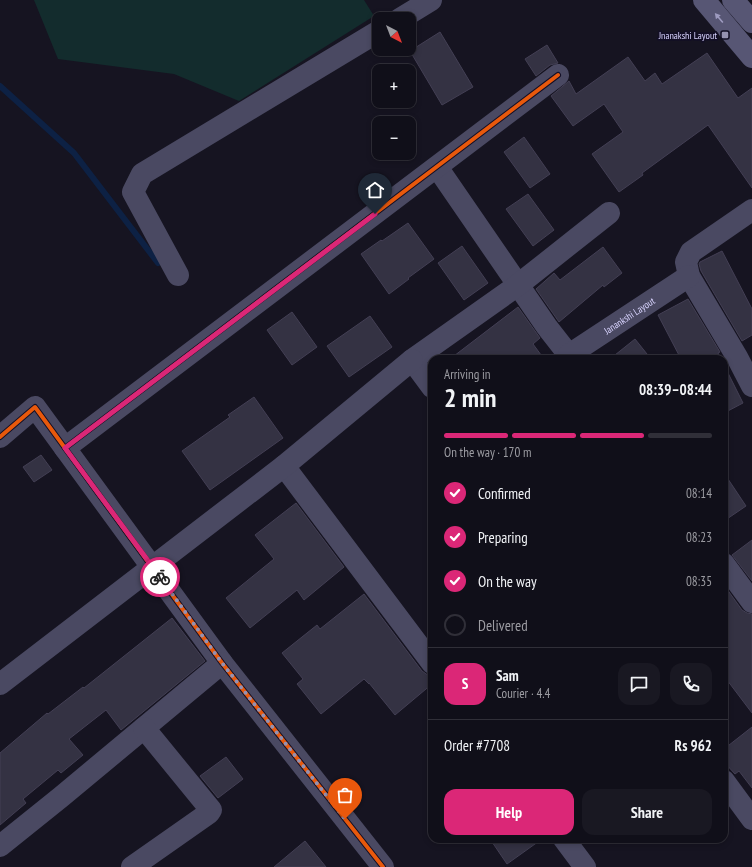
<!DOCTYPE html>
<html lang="en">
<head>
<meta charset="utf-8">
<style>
  :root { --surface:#100f19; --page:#191822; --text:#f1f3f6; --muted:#9c9ca2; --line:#302f38; --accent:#db2777 }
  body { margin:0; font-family:"PT Sans Narrow",sans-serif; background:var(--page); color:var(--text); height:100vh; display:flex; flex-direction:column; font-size:15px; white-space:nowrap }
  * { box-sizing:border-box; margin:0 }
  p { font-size:13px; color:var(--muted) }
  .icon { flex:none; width:22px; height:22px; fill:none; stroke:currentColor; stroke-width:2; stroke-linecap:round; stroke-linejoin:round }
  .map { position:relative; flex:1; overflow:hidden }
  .side { position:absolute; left:428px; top:355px; width:300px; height:488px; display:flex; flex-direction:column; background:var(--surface); border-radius:12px; box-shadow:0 2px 6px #0003,0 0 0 1px var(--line) }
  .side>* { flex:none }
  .needle { width:26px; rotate:138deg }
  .tools { position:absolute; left:372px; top:12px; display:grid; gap:8px }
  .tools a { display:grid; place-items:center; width:44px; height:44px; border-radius:8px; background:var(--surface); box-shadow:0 2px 6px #0003,0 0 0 1px var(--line); font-size:20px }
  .pin { position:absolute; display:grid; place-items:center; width:34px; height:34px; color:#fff; margin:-41px -17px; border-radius:50% 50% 50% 0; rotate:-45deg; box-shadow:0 0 4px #0007 }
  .pin .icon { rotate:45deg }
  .courier { position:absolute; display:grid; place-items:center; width:40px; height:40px; margin:-20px; border:3px solid #db2777; border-radius:50%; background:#fff; color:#222; box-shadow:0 1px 5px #0007 }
  .head em { font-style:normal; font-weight:700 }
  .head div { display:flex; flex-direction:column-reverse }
  .head { display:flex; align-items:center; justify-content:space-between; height:68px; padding:0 16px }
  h1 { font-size:26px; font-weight:700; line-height:30px }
  .bar { display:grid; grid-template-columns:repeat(4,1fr); gap:6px 4px; align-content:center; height:48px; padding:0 16px }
  .bar i { height:5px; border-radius:3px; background:var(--line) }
  .bar .current { background:var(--accent) }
  .bar p { grid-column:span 4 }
  .line { display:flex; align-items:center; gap:10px; padding:0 16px; border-top:1px solid var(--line) }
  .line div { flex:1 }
  .round { display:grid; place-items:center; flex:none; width:42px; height:42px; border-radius:12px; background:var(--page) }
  ol { padding:0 16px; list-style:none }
  li { display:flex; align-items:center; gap:12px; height:44px }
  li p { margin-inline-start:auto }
  li .icon { padding:4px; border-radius:50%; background:var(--accent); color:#fff; stroke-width:4 }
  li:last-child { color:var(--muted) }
  li i { width:22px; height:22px; border:2px solid var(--line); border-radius:50% }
  .action { display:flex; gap:8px; margin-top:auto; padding:8px 16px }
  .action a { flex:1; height:46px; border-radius:12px; background:var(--accent); color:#fff; font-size:16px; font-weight:700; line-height:46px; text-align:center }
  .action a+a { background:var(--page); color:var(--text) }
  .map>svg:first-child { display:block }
  .green { fill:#132c2d }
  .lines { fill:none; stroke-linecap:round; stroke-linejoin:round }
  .stream { stroke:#0d2144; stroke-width:6 }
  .building { fill:#343243; stroke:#433f54 }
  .street { stroke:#4a4962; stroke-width:22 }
  .secondary { stroke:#575674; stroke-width:22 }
  .cycleway-casing { stroke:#130f26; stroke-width:6 }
  .cycleway { stroke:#e8590c; stroke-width:4 }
  .oneway { fill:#9e9bc0 }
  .done { stroke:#9591b1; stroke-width:4; stroke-dasharray:0 7.2 }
  .route { stroke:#db2777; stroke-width:5 }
  .poi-dot { fill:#9591b1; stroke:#130f26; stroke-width:1.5 }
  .labels { text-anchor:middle; stroke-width:3.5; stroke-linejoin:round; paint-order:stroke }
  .poi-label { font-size:10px; fill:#d9d4ff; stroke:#130f26; text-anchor:end }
  .street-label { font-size:10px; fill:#d9d4ff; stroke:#130f26 }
</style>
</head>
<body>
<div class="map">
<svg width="752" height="867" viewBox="0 0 752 867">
  <rect width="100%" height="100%" fill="#161421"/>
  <!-- green -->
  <path class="green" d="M34,0H364L374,16L239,101L174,74L58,59Z"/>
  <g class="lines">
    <!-- stream -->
    <path class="stream" d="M0,86L74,153L158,263"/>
  </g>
  <!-- building -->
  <g class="building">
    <path d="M440,32L473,87L442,105L410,51Z"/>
    <path d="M547,45L558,63L550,65L536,76L525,59Z"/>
    <path d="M707,53L738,98L752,88V188L708,125L642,173L643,175L619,192L592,154L623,132L604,104L573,126L551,96L569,81L576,94L628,57L645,81L655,73L662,84Z"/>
    <path d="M524,137L550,174L530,188L504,152Z"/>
    <path d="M528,194L554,230L533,246L506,209Z"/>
    <path d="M408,223L434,259L408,278L409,279L389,294L361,254L381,240L382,241Z"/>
    <path d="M462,246L488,283L464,300L438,263Z"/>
    <path d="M603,247L622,273L604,287L603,285L559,322L536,289L554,273L560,280Z"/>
    <path d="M722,251L752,309V335L742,341L701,271L699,264L700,262Z"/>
    <path d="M688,299L720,352L718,353L721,359H681L658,315Z"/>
    <path d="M518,307L540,338L533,344L544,359H450Z"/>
    <path d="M292,312L317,347L292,365L267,330Z"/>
    <path d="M370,316L392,347L349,377L327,346Z"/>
    <path d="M635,339L651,359H610Z"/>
    <path d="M724,365L743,403L724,413Z"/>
    <path d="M254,397L283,438L210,490L182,451L230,417L228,415Z"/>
    <path d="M41,455L52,470L34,482L23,467Z"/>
    <path d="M724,473L746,506L724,521Z"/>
    <path d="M296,503L344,567L304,600L297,590L250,628L226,598L274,559L255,535Z"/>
    <path d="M752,540V581L732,555Z"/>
    <path d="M724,585L742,610L747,613L752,614V713L724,676Z"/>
    <path d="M364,594L422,671L432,678V684L395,715L369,683V684L364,679L321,714L297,684L303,679L282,653L317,625L320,629Z"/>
    <path d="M172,618L205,661L121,730L106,710L69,739L83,755L61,773L58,770L23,799L26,803L0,825V753L47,713L48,714L83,687L84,688Z"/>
    <path d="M752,727V788L739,771L735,774L724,762V749Z"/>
    <path d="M226,757L243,779L218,798L200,776Z"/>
    <path d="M490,839H542L507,864Z"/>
    <path d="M305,841L326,867H274Z"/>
  </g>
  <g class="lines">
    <!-- street -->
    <g class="street">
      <path d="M400,19L431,0"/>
      <path d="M437,167L547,327L572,359"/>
      <path d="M752,210L691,252L686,262L689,276L737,357L752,386"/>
      <path d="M178,275L133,192L142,174L379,31"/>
      <path id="s1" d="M569,355L689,276"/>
      <path d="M432,387L412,360L518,285L609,213"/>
      <path d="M0,437L35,407L222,663L383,867"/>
      <path d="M65,448L558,75"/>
      <path d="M284,466L432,663"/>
      <path d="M724,564L752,602"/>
      <path d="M0,684L284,466L412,360"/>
      <path d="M724,781L752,819"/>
      <path d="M564,839L585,867"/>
      <path d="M0,846L61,797L222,663"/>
      <path d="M132,867L209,813L211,810L144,728"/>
    </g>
    <!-- secondary -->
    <g class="secondary">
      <path d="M704,0L752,57"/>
      <path d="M733,0L752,22"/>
    </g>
    <defs>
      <g id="cycleway">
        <path d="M0,437L35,407L222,663L383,867"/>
        <path d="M65,448L558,75"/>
      </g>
    </defs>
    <!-- cycleway casing -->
    <use href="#cycleway" class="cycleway-casing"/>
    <!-- cycleway -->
    <use href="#cycleway" class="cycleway"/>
  </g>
  <!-- one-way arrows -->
  <defs><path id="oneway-solid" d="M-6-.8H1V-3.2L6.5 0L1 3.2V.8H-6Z"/></defs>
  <use class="oneway" href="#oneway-solid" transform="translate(719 18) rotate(-130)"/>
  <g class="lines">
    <!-- done -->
    <path class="done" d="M160,577L222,663L345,819"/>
    <!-- route -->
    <path class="route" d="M160,577L65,448L375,214"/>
  </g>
  <!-- markers -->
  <rect class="poi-dot" x="721" y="31" width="8" height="8" rx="2"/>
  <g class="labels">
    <!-- poi labels -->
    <g class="poi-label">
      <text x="717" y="39">Jnanakshi Layout</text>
    </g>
    <!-- street labels -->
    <g class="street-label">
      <text dy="4" stroke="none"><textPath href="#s1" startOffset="72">Janankshi Layout</textPath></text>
    </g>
  </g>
</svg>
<div class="tools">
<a><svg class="needle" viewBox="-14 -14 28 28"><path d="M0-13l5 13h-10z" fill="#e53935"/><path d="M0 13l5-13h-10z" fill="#9c9ca2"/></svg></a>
<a>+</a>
<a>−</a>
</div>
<div class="pin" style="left:345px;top:819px;background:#ea580c"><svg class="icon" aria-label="bag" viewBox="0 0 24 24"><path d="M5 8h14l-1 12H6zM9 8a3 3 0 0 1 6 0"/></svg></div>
<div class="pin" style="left:375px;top:214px;background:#1f2937"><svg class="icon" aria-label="home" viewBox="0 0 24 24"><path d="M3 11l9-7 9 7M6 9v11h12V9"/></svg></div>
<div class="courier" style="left:160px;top:577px"><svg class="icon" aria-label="bike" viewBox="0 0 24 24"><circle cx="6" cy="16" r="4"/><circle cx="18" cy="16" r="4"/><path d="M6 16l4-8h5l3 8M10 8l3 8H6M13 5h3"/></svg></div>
<section class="side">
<div class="head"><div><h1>2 min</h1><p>Arriving in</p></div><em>08:39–08:44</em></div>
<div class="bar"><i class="current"></i><i class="current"></i><i class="current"></i><i></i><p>On the way · 170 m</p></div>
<ol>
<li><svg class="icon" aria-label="check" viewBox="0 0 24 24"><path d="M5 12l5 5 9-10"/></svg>Confirmed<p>08:14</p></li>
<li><svg class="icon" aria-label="check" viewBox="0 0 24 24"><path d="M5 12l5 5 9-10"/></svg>Preparing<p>08:23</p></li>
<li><svg class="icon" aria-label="check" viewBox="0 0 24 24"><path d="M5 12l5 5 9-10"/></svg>On the way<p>08:35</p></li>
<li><i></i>Delivered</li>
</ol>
<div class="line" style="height:72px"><b class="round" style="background:var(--accent);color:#fff">S</b><div><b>Sam</b><p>Courier · 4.4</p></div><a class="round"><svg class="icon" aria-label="chat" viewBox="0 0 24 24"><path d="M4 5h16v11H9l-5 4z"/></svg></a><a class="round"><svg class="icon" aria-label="phone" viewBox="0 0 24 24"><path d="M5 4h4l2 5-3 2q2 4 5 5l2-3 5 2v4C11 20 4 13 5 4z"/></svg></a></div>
<div class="line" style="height:52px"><div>Order #7708</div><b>Rs 962</b></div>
<div class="action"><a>Help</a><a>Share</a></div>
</section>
</div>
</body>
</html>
